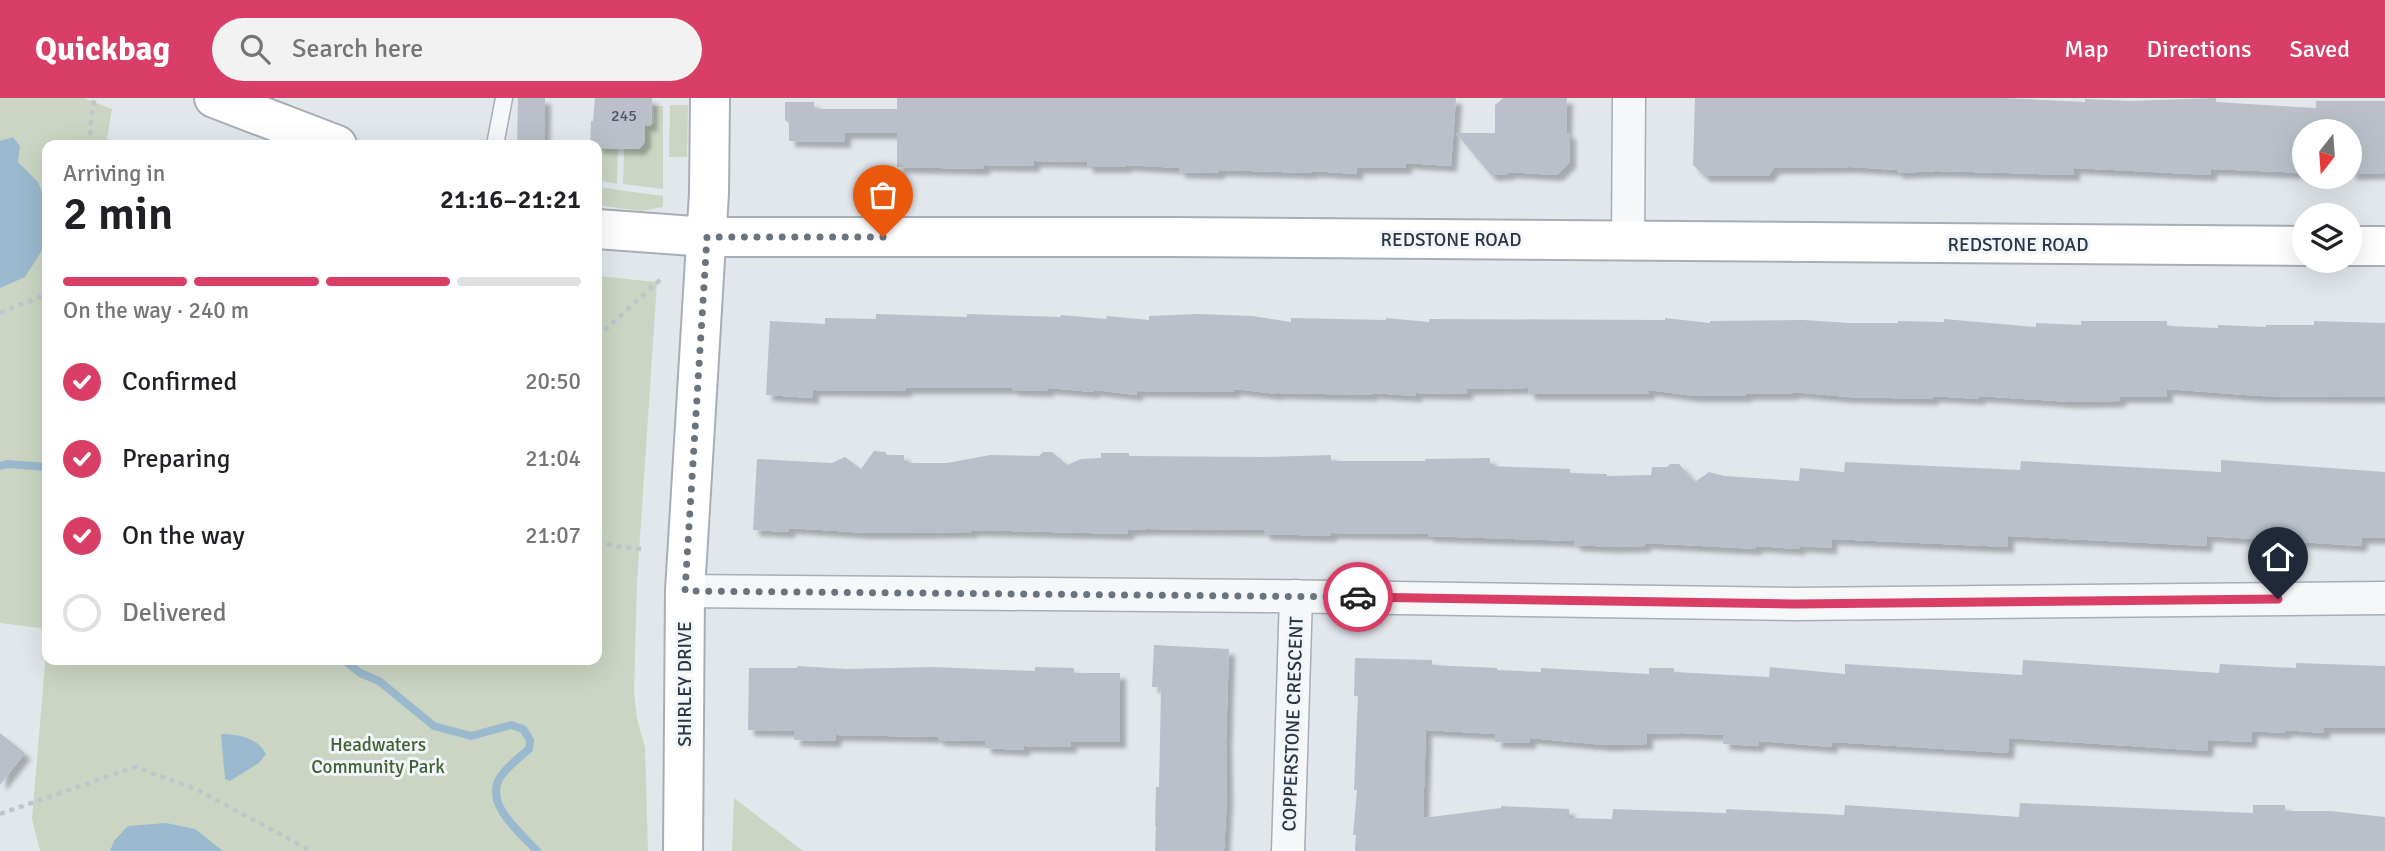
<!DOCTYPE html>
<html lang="en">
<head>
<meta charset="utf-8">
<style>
  :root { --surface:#fff; --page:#f2f2f2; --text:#202124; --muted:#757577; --line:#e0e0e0; --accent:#d93f66 }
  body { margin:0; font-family:Signika,sans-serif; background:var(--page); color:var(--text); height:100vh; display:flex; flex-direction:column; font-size:26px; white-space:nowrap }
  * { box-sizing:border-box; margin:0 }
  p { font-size:23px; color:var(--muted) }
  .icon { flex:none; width:38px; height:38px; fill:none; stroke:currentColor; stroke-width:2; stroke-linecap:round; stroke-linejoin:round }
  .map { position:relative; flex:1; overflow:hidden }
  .side { position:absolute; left:42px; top:42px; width:560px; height:525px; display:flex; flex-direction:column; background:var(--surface); border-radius:14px; box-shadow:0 7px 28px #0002 }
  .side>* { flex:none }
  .needle { width:46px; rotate:197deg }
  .buttons { position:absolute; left:2292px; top:21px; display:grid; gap:14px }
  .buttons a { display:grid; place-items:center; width:70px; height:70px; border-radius:50%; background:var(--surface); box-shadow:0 7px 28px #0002; font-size:35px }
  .pin { position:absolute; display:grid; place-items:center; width:60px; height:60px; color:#fff; margin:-72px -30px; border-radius:50% 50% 50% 0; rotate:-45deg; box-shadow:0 0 7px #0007 }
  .pin .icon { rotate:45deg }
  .courier { position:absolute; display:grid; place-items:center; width:70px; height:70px; margin:-35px; border:5px solid #d93f66; border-radius:50%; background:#fff; color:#222; box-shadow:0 2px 9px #0007 }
  .summary em { font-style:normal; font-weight:600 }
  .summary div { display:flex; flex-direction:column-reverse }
  .summary { display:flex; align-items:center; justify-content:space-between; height:119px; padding:0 21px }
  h1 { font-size:46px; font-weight:600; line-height:52px }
  .bar { display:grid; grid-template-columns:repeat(4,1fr); gap:10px 7px; align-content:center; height:84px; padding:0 21px }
  .bar i { height:9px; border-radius:5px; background:var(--line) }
  .bar .selected { background:var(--accent) }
  .bar p { grid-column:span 4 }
  ol { padding:0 21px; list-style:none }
  li { display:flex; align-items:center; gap:21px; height:77px }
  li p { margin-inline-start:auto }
  li .icon { padding:7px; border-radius:50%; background:var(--accent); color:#fff; stroke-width:4 }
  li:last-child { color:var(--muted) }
  li i { width:38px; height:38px; border:4px solid var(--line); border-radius:50% }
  header { display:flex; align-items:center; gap:42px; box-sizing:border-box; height:98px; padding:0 35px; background:var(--accent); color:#fff }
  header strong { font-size:33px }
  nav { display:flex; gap:38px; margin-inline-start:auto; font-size:24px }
  .search { width:490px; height:63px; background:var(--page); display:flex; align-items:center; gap:18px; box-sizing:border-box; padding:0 24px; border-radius:38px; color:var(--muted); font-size:26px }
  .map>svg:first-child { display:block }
  .green { fill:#cad6c3 }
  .water { fill:#9bb9ce }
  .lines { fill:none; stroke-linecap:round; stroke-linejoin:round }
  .stream { stroke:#9bb9ce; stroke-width:8 }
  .building { fill:#b9c0ca; filter:url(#shadow) }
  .lane-casing { stroke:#a7aeb7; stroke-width:19 }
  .street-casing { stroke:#a7aeb7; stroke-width:35 }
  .secondary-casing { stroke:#a7aeb7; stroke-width:42 }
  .path { stroke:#c0c5ca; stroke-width:4.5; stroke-dasharray:5 5; stroke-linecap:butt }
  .lane { stroke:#f5f7f9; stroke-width:16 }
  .street { stroke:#f5f7f9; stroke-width:32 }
  .secondary { stroke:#fff; stroke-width:38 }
  .done { stroke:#6a747f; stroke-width:7; stroke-dasharray:0 12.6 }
  .route { stroke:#d93f66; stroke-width:9 }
  .labels { text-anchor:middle; stroke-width:6; stroke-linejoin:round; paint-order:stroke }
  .number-label { font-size:16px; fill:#4d5866 }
  .street-label { font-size:19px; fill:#293645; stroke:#f2f5f9 }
  .park-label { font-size:19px; fill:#426235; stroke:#f2f5f9 }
</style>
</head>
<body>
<header>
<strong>Quickbag</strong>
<div class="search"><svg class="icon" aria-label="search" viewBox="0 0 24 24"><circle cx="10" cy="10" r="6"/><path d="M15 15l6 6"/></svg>Search here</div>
<nav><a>Map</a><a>Directions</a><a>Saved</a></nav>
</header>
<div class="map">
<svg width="2385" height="753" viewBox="0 0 2385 753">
  <defs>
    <filter id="shadow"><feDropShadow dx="6" dy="6" stdDeviation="2" flood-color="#0004"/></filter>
  </defs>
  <rect width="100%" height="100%" fill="#e2e7ec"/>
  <!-- green -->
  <g class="green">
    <path d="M0,0H83L112,11L106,47H47V531L0,525Z"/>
    <path d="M670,7H688L687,59H669Z"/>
    <path d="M652,8H663V91L623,86L624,51H639L643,47L645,27L654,26V11Z"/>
    <path d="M597,50L618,51L617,86L597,82Z"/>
    <path d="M597,89L663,98V109L641,113L597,107Z"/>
    <path d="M597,178L657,184L637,484L634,594L637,621L645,649L648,753H40L32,721L47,542V562H597Z"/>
    <path d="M734,700L803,753H732Z"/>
  </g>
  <!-- water -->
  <g class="water">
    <path d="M13,39L20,48L18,64L38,84L44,99L47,110L45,148L25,179L0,190V43Z"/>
    <path d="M221,636C238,636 258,640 266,656L259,665L230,683L225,681Z"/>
    <path d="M166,725L195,731L223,753H110L114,743L128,728Z"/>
  </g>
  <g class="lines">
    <!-- stream -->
    <g class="stream">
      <path d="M0,368L7,366L47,369"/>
      <path d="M344,562L360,575L379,583L434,628L471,638L511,627L523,631L530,642L529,651C520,659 508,668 501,678C482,705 521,735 537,753"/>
    </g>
  </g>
  <!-- building -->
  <g class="building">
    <path d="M518,0H545L544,47H517Z"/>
    <path d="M595,0H652L651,28L645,27V44L639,51L597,50V47H590L591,23H593Z"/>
    <path d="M897,0H1456L1451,68L1406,65V70H1357V76L1312,73V75L1219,72V75L1179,74V70L1126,67V69H1087V64L1034,63V68L984,67V71L897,69V35H845V44L789,43V25L785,22V4H814V11H897Z"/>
    <path d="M1503,0H1567L1566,35H1570V64L1557,77L1509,74L1507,76L1491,77L1456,35H1495V7Z"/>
    <path d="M1695,0H2002L2085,4V1L2130,3L2216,0V4L2316,10V3H2385V75L2350,76V33H2305V75L2211,71V77L2074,70V77L1936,73L1897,75V72L1851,69L1774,70L1768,78H1705L1693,67Z"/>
    <path d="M876,216L967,219V216L1060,219L1061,217L1106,221L1107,218L1149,222V218L1198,216L1252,218L1291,224V220L1386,222V220L1429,224V221L1665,222V220L1710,225V223L1803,222L1850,225H1898V223L1944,224V221L2036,229V225L2081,227V223H2167V228L2218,230V227L2266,229V227H2314V223L2385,225V299L2259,298L2167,291V299H2120V303L2071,304L1979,298V301L1933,298V301L1848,299L1793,294V296H1746V298H1694L1649,292V296H1529L1528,290L1467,291V296L1416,295V298L1372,295V297L1277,295V296L1234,291V294L1137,293V297L1094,292L1093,294L1048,290V293L1012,292V290H906V293L813,292V300L766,297L770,223L825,226V220L876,221Z"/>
    <path d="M874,353L885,354L887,357H904V365H947L990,357L1039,358L1043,354H1052L1067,367L1081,361L1101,360V355H1129V358L1265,359L1331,357V363H1425V361L1490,360V368L1570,371V375L1607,376V378L1651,377L1652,369H1667L1670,366H1679L1695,384L1709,374L1724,378L1799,383L1800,370L1844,374L1845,364L2020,372L2021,363L2221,374V362L2385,374V440H2362L2361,448L2207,438L2206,448L2008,438V449L1832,441L1831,450L1800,448L1799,451L1756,448V451L1645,445V448L1614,449L1574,447V443L1428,438V436L1331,435V438L1264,436V432L1148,431L1128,432V436L972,432V434L868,435L789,430V434L753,432L757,361L832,365L845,359L861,371Z"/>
    <path d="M1154,547L1229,551L1226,645L1227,699L1224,753H1155L1156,728H1155L1156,689H1159L1161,589H1152Z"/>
    <path d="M1355,560L1432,562V567L1497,570V572L1541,574V570L1649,576V570H1674V574L1769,579L1770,569L1845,576V566L2022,577L2023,562L2219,575L2220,566L2296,570V565L2385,568V630H2324V635L2285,632V635L2252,633L2251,644L2208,642L2207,653L2009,640L2008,655L1832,644V649L1759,643L1758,648L1723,646L1724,637L1682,635L1647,636V646L1604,647L1530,640V645L1495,644L1496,636L1426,632L1423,720L1501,710V708L1569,711V720L1612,721L1613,711L1726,715V711L1844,717L1845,707L2019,719L2020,705L2253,715V707H2285V713H2330L2385,719V753H1355L1356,737H1353L1357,692H1354L1358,598H1354Z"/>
    <path d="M797,568L846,571L932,569L1035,573V569L1074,570V575H1120V644H1071V649L1024,648V652L985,650V643L938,642V639L836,637L835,643L794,642L795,633L748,632L749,570H797Z"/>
    <path d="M0,635L25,655L0,687Z"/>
  </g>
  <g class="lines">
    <defs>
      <path id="lane" d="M495,47L504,0"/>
      <g id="street">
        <path d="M1628,143L1629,0"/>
        <path d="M685,493L1263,498L1795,506L2385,500"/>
        <path d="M1288,753L1296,498"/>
      </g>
      <g id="secondary">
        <path d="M214,0L337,47"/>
        <path d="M597,131L707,139H1172L2305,148"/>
        <path d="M2350,148H2385"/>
        <path d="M683,753L685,493L709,95L710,0"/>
      </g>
    </defs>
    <!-- lane casing -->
    <use href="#lane" class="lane-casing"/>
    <!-- street casing -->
    <use href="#street" class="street-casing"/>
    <!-- secondary casing -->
    <use href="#secondary" class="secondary-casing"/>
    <!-- path -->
    <g class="path">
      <path d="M91,47L90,30L94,2"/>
      <path d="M0,215L47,196"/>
      <path d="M597,239L661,181"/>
      <path d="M597,443L615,448L642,451"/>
      <path d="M0,716L135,669L198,692L311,753"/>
    </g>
    <!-- lane -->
    <use href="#lane" class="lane"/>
    <!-- street -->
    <use href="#street" class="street"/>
    <!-- secondary -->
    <use href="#secondary" class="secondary"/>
  </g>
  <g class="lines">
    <!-- done -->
    <path class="done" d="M883,139H707L685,493L1358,499"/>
    <!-- route -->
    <path class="route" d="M1358,499L1795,506L2278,501"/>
  </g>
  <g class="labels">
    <!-- number labels -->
    <g class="number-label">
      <text x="624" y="23">245</text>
    </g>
    <!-- street labels -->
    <g class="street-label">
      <text x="1451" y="148">REDSTONE ROAD</text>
      <text x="2018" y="153">REDSTONE ROAD</text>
      <text transform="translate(684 586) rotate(-90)" y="7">SHIRLEY DRIVE</text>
      <text transform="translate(1292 626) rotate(-88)" y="7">COPPERSTONE CRESCENT</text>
    </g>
    <!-- park labels -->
    <g class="park-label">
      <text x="378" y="653">Headwaters<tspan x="378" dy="22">Community Park</tspan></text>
    </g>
  </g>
</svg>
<div class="buttons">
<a><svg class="needle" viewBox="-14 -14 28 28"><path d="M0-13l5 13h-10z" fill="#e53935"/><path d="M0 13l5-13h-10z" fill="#757577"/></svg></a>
<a><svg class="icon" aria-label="layers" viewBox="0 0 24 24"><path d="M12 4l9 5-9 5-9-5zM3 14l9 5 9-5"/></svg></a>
</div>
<div class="pin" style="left:883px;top:139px;background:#ea580c"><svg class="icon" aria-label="bag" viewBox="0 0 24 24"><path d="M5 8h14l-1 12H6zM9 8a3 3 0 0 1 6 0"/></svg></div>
<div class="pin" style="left:2278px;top:501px;background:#1f2937"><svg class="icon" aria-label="home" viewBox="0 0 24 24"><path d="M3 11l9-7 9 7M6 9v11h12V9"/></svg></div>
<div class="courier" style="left:1358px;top:499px"><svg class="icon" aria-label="car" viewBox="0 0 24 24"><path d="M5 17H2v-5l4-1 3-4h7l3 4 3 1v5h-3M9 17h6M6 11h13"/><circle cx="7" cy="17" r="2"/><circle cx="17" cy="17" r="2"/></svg></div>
<section class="side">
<div class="summary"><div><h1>2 min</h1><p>Arriving in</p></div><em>21:16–21:21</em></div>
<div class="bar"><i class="selected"></i><i class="selected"></i><i class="selected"></i><i></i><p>On the way · 240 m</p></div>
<ol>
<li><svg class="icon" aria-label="check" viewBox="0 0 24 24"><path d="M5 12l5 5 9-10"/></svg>Confirmed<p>20:50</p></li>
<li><svg class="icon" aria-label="check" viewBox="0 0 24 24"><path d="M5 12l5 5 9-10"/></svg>Preparing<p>21:04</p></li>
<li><svg class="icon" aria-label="check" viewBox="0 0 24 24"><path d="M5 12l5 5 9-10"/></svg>On the way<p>21:07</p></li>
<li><i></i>Delivered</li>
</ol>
</section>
</div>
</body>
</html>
